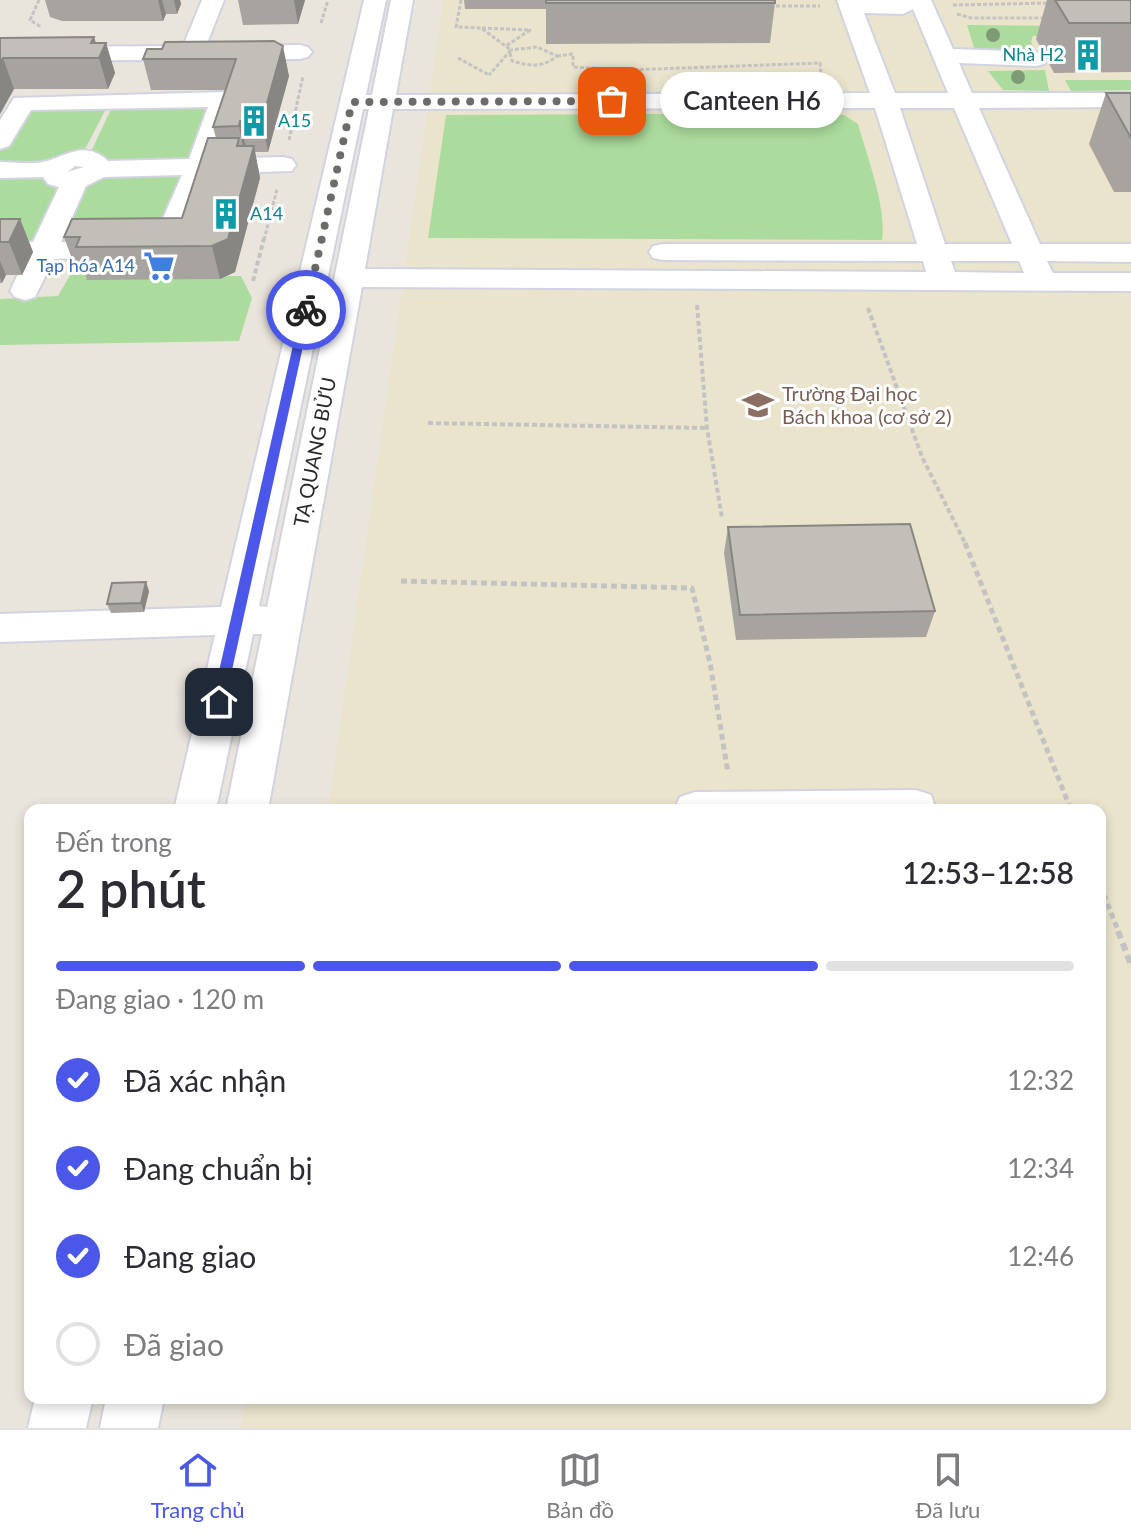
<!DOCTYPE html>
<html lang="vi">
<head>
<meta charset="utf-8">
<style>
  :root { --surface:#fff; --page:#f7f7f7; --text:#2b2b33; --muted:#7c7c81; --line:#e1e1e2; --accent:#4a57e9 }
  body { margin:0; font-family:Lato,sans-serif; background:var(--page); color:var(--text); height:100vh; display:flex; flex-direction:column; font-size:30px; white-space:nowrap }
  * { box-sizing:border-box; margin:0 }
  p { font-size:26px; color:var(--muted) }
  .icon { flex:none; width:44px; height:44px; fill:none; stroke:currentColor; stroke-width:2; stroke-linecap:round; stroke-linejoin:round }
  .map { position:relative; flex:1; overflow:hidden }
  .drawer { position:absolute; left:24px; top:804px; width:1082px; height:600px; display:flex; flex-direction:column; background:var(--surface); border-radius:16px; box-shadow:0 4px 12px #0003 }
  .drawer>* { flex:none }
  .pin { position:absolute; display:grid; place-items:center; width:68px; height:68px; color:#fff; margin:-34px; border-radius:16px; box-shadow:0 4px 12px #0006 }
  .courier { position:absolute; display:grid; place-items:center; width:80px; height:80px; margin:-40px; border:6px solid #4a57e9; border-radius:50%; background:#fff; color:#222; box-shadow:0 2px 10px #0007 }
  .bubble { position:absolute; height:56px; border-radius:28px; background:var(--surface); box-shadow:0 4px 12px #0003; font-size:26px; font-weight:600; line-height:56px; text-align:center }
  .summary em { font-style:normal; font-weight:600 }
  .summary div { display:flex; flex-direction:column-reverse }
  .summary { display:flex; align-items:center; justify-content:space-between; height:136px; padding:0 32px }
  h1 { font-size:52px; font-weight:600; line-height:60px }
  .bar { display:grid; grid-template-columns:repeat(4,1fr); gap:12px 8px; align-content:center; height:96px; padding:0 32px }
  .bar i { height:10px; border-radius:6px; background:var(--line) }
  .bar .on { background:var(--accent) }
  .bar p { grid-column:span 4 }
  ol { padding:0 32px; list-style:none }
  li { display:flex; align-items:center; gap:24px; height:88px }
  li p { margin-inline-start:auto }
  li .icon { padding:8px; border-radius:50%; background:var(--accent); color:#fff; stroke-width:4 }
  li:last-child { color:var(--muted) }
  li i { width:44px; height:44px; border:4px solid var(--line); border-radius:50% }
  .tabs { display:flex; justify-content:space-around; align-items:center; height:112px; border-top:2px solid var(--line); background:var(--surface); font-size:22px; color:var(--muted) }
  .tabs a { display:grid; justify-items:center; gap:4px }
  .tabs .on { color:var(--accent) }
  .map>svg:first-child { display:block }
  .education { fill:#eae4cd }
  .green { fill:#acdc9d }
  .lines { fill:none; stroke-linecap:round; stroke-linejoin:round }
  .minor-casing { stroke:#d1d3e1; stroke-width:4 }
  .path-far3 { stroke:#c3c3c3; stroke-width:3; stroke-dasharray:4 2; stroke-linecap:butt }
  .path-far2 { stroke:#c3c3c3; stroke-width:4; stroke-dasharray:5 3; stroke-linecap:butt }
  .path-far1 { stroke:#c3c3c3; stroke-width:5; stroke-dasharray:6 4; stroke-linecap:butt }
  .path { stroke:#c3c3c3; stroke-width:6; stroke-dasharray:8 5; stroke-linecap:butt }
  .minor { fill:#fff; fill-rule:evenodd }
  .tree { fill:#7e9b75 }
  .wall { fill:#a7a49f }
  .shaded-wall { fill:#888682 }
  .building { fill:#c2bfb9; stroke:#888682; stroke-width:2 }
  .route { fill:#4a57e9 }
  .done { stroke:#6d6b68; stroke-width:8; stroke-dasharray:0 14.4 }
  .labels { text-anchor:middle; stroke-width:6; stroke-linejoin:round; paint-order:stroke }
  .far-culture-label { font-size:18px; fill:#0d838f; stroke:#fff; text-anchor:start }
  .far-shop-label { font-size:18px; fill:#366cbe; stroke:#fff; text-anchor:end }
  .education-label { font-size:20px; fill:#785e54; stroke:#fff; text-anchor:start }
  .street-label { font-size:20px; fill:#292929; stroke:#fff }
</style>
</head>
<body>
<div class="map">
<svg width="1131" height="1428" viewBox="0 0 1131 1428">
  <rect width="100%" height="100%" fill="#eae5dc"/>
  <!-- education -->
  <path class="education" d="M443,0H1131V1428H241L245,1398H1100V810H328Z"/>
  <!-- green -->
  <g class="green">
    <path d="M967,25L1064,26L1078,34L1033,36L1031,41L1035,51H975Z"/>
    <path d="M1045,70L1049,91L1003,90L988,71Z"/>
    <path d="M1065,80H1131V90L1071,91Z"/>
    <path d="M220,101L191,169H102L88,158L114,103Z"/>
    <path d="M109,103L81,157L0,169V145L25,104Z"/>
    <path d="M634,114L844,115L858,124C867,156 887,208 882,240L428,238L446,115Z"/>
    <path d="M52,170L64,182L43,249H0V172Z"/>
    <path d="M98,174H188L159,247L49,248L78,181Z"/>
    <path d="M117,268L115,277L241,276L252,298L239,341L0,345V299L58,296L73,270Z"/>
  </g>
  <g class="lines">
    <defs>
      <g id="minor">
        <path d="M202,0H224L206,46L300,45L308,47L312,52L308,57L300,59L0,61V47L183,46Z"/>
        <path d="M364,0H386L366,95H372L391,0H413L396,95L870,93L837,0H931L953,49L1036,52L1044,54L1048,59L1044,64L1036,66L959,63L972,93H1131V107L979,108L1040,244H1131V262L1047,261L1053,273H1131V291L362,287L268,810H226L262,634H253L216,810H174L215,635L0,642V614L221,607ZM913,9L948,93H895L864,13L903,14ZM875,108L917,244H663L653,246L649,252L653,258L663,260L923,261L926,272L365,269L393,109ZM900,108H954L1012,244H945ZM363,109H369L267,607L259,606ZM951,261H1019L1024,273L955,272Z"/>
        <path d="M223,92L232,94L235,99L215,159L283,157L292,159L296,165L292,171L209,174L173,255L54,259L35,297L25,300L15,297L10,291L25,259H0V243L33,242L59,187L48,184L43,177L0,178V162C14,162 33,165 47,161C67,155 86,140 108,161L189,159L208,107L31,110L9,146L0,149V120L14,98ZM75,166L84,167L67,172ZM182,175L153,241L61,242L86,186L104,177Z"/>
        <path d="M916,790L931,795L936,810H674L680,797L695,792Z"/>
        <path d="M35,1398H93L86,1428H28Z"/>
        <path d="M106,1398H164L158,1428H100Z"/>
      </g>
    </defs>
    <!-- minor casing -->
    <use href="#minor" class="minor-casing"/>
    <!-- path-far3 -->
    <g class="path-far3">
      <path d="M39,0L30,20L41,27"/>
      <path d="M461,0L456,27L481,28L511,50L489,75"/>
      <path d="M953,5L1051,3"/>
      <path d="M770,6H820"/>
      <path d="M957,14L971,18H1046"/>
      <path d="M321,23L328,0"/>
      <path d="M482,28L530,30L506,46"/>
      <path d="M510,53L512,61C529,66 543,68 557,56L537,47L511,50"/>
      <path d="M557,56L573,54V67L627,70L820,63L821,75"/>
      <path d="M458,58L489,75"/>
      <path d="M289,140L303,76"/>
      <path d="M264,240L277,189"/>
    </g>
    <!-- path-far2 -->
    <g class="path-far2">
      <path d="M253,281L264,238"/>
      <path d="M697,305L707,428L722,518"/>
      <path d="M868,308L922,457L966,545"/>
      <path d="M428,423L707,428"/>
    </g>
    <!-- path-far1 -->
    <g class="path-far1">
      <path d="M965,543L1071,810"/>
      <path d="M401,581L692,588L710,663L728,773"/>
      <path d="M1100,885L1119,933"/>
    </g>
    <!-- path -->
    <path class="path" d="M1118,931L1131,965"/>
    <!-- minor -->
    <use href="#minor" class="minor"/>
  </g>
  <!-- trees -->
  <g class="tree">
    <circle cx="993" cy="35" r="7"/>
    <circle cx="1018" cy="77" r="7"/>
  </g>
  <!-- wall -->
  <g class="wall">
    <path d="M45,0H180L181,4L177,14H166L163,21H62L50,17Z"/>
    <path d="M238,0H305L298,24L243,25Z"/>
    <path d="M464,0H775V3L770,43L546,44V9H465Z"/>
    <path d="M1047,0H1131V72L1054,73L1036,39Z"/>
    <path d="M94,37L96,43H106L115,73L108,89H14L0,114V38Z"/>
    <path d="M274,41L289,76L268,152H255L260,178L235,272L220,279L87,280L84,270H76L64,237L182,218L216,138L213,127L226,90H151L143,59L162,49Z"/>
    <path d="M1106,93H1131V192H1114L1089,144Z"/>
    <path d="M0,219H20L33,252L22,275H6L2,283H0Z"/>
    <path d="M728,527L935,611L926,637L736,640L724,553Z"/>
    <path d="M149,591L144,612L111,613L107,604Z"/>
  </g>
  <!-- shaded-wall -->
  <g class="shaded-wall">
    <path d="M158,0H162L166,14L163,21Z"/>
    <path d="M174,0H180L181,4L177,14Z"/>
    <path d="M294,0H305L298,24Z"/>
    <path d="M94,37L100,57L106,43L115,73L108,89L99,58L91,43Z"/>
    <path d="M283,46L289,76L268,152L262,121Z"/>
    <path d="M3,58L14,89L0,114V63Z"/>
    <path d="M240,121L247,152L245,158L239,126Z"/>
    <path d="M254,146L260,178L235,272L220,279L212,246Z"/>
    <path d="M20,219L33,252L22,275L9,242Z"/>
    <path d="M0,261L6,275L2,283L0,277Z"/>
    <path d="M146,582L149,591L144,612L141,603Z"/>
  </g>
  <!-- building -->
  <g class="building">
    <rect x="546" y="0" width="229" height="3"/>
    <path d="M1055,0H1131V23H1069Z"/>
    <path d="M94,37L91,43H106L99,58H3L0,63V38Z"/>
    <path d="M274,41L283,46L262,121H240L239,126L213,127L236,59H143L147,49H162L165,42Z"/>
    <path d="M1106,93H1131V138Z"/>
    <path d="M208,138H239L237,146H254L228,239L212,246L76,247L80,237H64L72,219L182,218Z"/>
    <path d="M0,219H20L9,242H0Z"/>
    <path d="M910,524L935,611L740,615L728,527Z"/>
    <path d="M146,582L141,603L107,604L112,583Z"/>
  </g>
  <!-- route -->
  <path class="route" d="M306,307L311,310L225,702L219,707L212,702L301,310Z"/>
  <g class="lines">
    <!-- done -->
    <path class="done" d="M306,310L352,102L612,101"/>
  </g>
  <!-- icons -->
  <defs>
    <symbol id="building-bare" viewBox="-9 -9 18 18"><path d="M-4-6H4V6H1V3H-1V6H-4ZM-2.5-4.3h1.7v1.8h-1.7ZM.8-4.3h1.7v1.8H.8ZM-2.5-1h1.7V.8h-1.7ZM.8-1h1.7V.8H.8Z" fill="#0f9aa8" stroke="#fff" stroke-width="2.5" paint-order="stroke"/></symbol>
    <symbol id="supermarket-bare" viewBox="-9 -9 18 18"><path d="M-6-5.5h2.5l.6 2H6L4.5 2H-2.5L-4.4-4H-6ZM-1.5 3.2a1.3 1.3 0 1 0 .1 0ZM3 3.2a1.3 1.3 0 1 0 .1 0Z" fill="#3f7fe0" stroke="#fff" stroke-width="2.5" paint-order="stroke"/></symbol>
    <symbol id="university-bare" viewBox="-9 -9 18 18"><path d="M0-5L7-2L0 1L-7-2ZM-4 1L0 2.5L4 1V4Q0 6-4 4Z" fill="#8d6e63" stroke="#fff" stroke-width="2.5" paint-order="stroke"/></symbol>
  </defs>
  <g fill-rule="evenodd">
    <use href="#building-bare" x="1066" y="33" width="44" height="44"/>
    <use href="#building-bare" x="232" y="99" width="44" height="44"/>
    <use href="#building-bare" x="204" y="192" width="44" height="44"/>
    <use href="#supermarket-bare" x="137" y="244" width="44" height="44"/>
    <use href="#university-bare" x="736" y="383" width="44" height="44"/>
  </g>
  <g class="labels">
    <!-- far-culture labels -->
    <g class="far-culture-label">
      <text x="1064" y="61" text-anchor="end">Nhà H2</text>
      <text x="278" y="127">A15</text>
      <text x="250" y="220">A14</text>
    </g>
    <!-- far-shop labels -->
    <g class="far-shop-label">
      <text x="135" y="272">Tạp hóa A14</text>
    </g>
    <!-- education labels -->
    <g class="education-label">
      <text x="782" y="401">Trường Đại học<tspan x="782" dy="23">Bách khoa (cơ sở 2)</tspan></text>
    </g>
    <!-- street labels -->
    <g class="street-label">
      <text transform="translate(315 452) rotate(-79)" y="7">TẠ QUANG BỬU</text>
    </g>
  </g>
</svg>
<div class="pin" style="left:612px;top:101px;background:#ea580c"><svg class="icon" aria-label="bag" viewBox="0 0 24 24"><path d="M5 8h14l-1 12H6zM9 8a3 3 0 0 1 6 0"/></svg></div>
<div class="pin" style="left:219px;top:702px;background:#1f2937"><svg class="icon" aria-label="home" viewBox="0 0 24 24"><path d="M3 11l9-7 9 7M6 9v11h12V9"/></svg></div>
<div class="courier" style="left:306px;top:310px"><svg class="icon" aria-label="bike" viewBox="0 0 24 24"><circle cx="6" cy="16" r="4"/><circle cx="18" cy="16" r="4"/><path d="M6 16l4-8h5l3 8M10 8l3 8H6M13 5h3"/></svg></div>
<div class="bubble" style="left:660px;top:72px;width:184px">Canteen H6</div>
<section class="drawer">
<div class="summary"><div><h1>2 phút</h1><p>Đến trong</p></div><em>12:53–12:58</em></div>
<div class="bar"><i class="on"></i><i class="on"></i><i class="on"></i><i></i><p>Đang giao · 120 m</p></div>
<ol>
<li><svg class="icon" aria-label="check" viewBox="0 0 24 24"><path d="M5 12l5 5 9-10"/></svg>Đã xác nhận<p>12:32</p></li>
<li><svg class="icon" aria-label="check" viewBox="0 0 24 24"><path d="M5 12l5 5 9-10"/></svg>Đang chuẩn bị<p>12:34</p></li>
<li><svg class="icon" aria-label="check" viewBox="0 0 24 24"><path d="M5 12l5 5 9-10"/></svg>Đang giao<p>12:46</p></li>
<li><i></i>Đã giao</li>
</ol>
</section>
</div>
<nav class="tabs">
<a class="on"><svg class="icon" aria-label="home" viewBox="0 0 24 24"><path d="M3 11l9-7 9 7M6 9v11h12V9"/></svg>Trang chủ</a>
<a><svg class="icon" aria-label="map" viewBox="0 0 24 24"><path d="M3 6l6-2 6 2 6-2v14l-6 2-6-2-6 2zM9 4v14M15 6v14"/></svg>Bản đồ</a>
<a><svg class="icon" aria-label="saved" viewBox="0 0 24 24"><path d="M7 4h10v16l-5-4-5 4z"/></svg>Đã lưu</a>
</nav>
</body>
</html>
